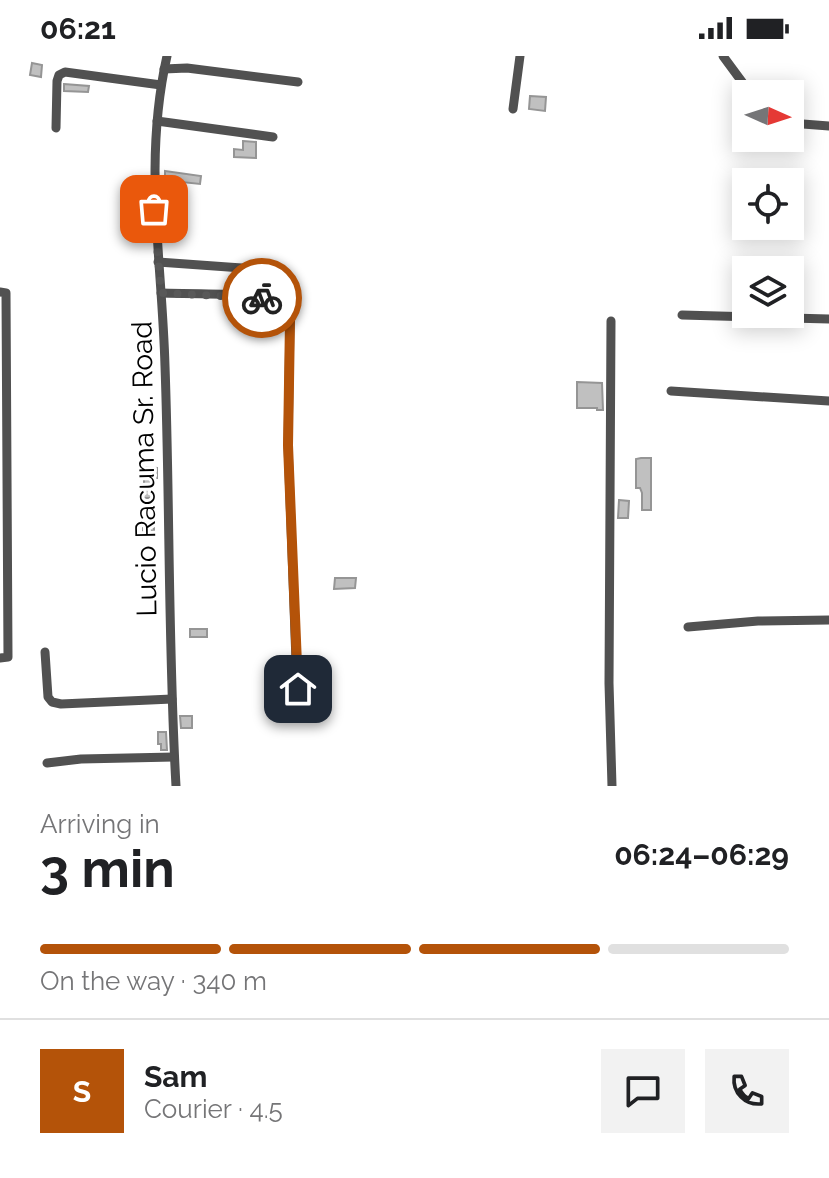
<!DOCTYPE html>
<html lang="en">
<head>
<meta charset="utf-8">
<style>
  :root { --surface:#fff; --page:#f2f2f2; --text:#202124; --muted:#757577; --line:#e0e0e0; --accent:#b45309 }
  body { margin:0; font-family:Raleway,sans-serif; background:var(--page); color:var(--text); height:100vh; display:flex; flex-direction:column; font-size:30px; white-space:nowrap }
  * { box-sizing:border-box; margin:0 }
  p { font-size:26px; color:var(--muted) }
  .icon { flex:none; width:44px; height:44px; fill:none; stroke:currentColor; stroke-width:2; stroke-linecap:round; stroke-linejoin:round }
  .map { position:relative; height:730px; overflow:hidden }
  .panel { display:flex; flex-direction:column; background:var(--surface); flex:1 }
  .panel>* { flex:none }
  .needle { width:52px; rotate:93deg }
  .controls { position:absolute; left:732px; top:24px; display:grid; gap:16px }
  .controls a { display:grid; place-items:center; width:72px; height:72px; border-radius:0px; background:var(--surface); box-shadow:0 4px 20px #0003; font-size:40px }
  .pin { position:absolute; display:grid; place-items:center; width:68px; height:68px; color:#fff; margin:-34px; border-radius:16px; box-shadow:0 4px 12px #0006 }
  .courier { position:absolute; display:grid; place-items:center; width:80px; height:80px; margin:-40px; border:6px solid #b45309; border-radius:50%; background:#fff; color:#222; box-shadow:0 2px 10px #0007 }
  .summary em { font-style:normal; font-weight:700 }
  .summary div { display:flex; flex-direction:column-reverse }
  .summary { display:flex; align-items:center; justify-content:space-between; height:136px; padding:0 40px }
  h1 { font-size:52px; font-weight:700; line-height:60px }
  .bar { display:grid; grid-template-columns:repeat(4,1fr); gap:12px 8px; align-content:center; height:96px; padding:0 40px }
  .bar i { height:10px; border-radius:6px; background:var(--line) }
  .bar .on { background:var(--accent) }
  .bar p { grid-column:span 4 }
  .line { display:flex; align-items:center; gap:20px; padding:0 40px; border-top:2px solid var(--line) }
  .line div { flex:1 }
  .round { display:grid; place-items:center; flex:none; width:84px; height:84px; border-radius:0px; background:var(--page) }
  .status { display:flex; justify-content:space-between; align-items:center; height:56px; padding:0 40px; background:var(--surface); direction:ltr }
  .status svg { height:22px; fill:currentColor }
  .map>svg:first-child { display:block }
  .building { fill:#c0c0c0; stroke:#959595; stroke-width:2 }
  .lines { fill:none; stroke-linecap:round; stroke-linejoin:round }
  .minor { stroke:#515151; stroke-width:9 }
  .done { stroke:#595959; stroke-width:8; stroke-dasharray:0 14.4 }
  .route { stroke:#b45309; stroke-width:10 }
  .labels { text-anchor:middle; stroke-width:6; stroke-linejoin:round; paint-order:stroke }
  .street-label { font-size:28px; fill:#000; stroke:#fff }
</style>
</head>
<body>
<div class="status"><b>06:21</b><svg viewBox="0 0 49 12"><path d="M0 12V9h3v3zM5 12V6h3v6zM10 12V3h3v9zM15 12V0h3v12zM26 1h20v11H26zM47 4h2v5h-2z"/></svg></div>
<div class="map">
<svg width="829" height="730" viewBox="0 0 829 730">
  <rect width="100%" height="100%" fill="#fff"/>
  <!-- building -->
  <g class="building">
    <path d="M32,7L42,9L41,21L30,19Z"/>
    <path d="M64,28L89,30L88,36L64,35Z"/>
    <path d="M530,40L546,41L545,55L529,53Z"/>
    <path d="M243,85L256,86V102L234,101V93L243,94Z"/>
    <path d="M165,115L201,120L200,128L182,126V150H165Z"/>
    <path d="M249,249H262L261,261L249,260Z"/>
    <path d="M577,326L602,327L603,354H597V352H577Z"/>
    <path d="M641,402H651V454H642V437L640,432H636V403Z"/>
    <path d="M144,411L157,412V422H150L151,442H142V435H140V428H144Z"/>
    <path d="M619,444L629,445L628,462H618Z"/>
    <rect x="143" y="460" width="11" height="15"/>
    <path d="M335,522H356L355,532L334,533Z"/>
    <rect x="190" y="573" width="17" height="8"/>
    <path d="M180,660H192V672H181Z"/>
    <path d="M158,676H166L167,694H161V688H158Z"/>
  </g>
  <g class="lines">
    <!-- minor -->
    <g class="minor">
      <path d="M167,0C143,107 162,203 165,310C170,450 168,590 176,730"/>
      <path d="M723,0L751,38"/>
      <path d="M164,13L187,12L298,26"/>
      <path d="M513,53L520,0"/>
      <path d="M157,65L273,81"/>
      <path d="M790,67L829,70"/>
      <path d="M56,72L57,25L59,19L65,16L161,29"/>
      <path d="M158,206L270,214"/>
      <path d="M0,236L6,237L8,601L0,602"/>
      <path d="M161,237C187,238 264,236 283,247C289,251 288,258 290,265L288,389L298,659"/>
      <path d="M682,259L829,263"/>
      <path d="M611,265L609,627L612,730"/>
      <path d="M671,335L829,345"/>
      <path d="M688,571L758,565L829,564"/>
      <path d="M45,596L48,641L52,646L61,648L172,643"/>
      <path d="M47,707L81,703L174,701"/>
    </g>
  </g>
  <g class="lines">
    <!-- done -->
    <path class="done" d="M154,153L161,237L262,242"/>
    <!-- route -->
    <path class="route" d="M262,242C279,246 286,246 290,265L288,389L298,633"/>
  </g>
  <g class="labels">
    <!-- street labels -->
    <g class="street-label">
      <text transform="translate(144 413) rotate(-91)" y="10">Lucio Racuma Sr. Road</text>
    </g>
  </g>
</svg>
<div class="controls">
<a><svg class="needle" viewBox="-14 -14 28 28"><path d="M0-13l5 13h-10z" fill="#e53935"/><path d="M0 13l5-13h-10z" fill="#757577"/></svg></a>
<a><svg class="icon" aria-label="locate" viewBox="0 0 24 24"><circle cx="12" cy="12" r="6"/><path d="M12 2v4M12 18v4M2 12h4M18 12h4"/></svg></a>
<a><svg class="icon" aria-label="layers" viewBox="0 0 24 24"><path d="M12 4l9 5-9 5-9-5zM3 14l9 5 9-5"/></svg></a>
</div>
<div class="pin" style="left:154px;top:153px;background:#ea580c"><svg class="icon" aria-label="bag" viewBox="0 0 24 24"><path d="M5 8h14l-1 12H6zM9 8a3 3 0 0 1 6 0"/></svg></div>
<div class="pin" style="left:298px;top:633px;background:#1f2937"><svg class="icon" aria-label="home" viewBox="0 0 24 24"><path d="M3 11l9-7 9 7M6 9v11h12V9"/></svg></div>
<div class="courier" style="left:262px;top:242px"><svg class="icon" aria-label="bike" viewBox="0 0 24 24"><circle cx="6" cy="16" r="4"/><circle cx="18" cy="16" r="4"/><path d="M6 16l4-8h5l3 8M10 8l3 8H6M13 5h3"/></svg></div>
</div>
<section class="panel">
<div class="summary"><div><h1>3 min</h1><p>Arriving in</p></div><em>06:24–06:29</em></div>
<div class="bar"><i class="on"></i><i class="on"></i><i class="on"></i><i></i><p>On the way · 340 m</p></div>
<div class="line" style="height:144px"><b class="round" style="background:var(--accent);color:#fff">S</b><div><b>Sam</b><p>Courier · 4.5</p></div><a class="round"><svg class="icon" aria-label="chat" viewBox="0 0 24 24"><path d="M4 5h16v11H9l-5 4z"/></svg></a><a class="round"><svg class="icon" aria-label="phone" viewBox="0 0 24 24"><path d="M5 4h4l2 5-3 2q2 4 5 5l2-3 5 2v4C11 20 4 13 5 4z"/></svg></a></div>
</section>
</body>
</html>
